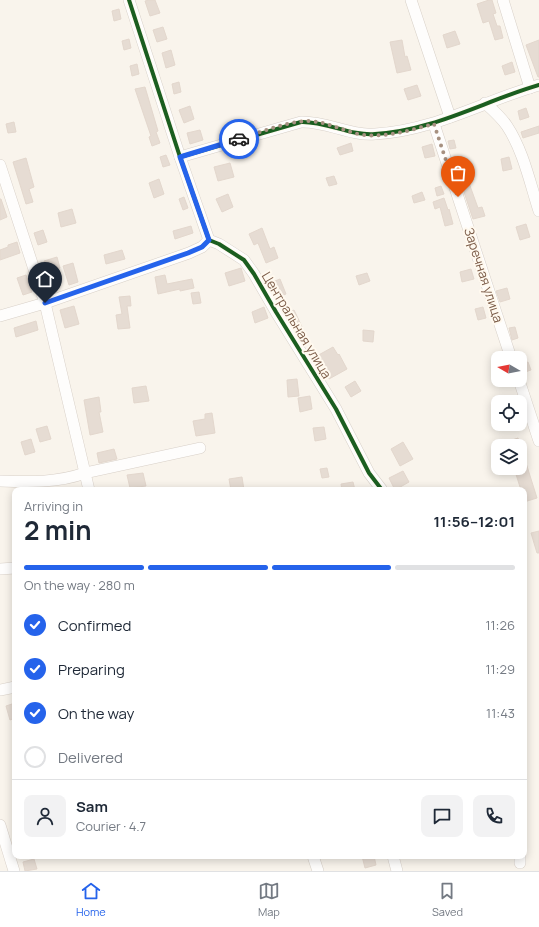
<!DOCTYPE html>
<html lang="en">
<head>
<meta charset="utf-8">
<style>
  :root { --surface:#fff; --page:#f2f2f3; --text:#1f2937; --muted:#747a83; --line:#e0e1e3; --accent:#2563eb }
  body { margin:0; font-family:Manrope,sans-serif; background:var(--page); color:var(--text); height:100vh; display:flex; flex-direction:column; font-size:15px; white-space:nowrap }
  * { box-sizing:border-box; margin:0 }
  p { font-size:13px; color:var(--muted) }
  .icon { flex:none; width:22px; height:22px; fill:none; stroke:currentColor; stroke-width:2; stroke-linecap:round; stroke-linejoin:round }
  .map { position:relative; flex:1; overflow:hidden }
  .side { position:absolute; left:12px; top:487px; width:515px; height:372px; display:flex; flex-direction:column; background:var(--surface); border-radius:8px; box-shadow:0 2px 10px #0003 }
  .side>* { flex:none }
  .needle { width:26px; rotate:279deg }
  .buttons { position:absolute; left:491px; top:351px; display:grid; gap:8px }
  .buttons a { display:grid; place-items:center; width:36px; height:36px; border-radius:8px; background:var(--surface); box-shadow:0 2px 10px #0003; font-size:20px }
  .pin { position:absolute; display:grid; place-items:center; width:34px; height:34px; color:#fff; margin:-41px -17px; border-radius:50% 50% 50% 0; rotate:-45deg; box-shadow:0 0 4px #0007 }
  .pin .icon { rotate:45deg }
  .courier { position:absolute; display:grid; place-items:center; width:40px; height:40px; margin:-20px; border:3px solid #2563eb; border-radius:50%; background:#fff; color:#222; box-shadow:0 1px 5px #0007 }
  .summary em { font-style:normal; font-weight:700 }
  .summary div { display:flex; flex-direction:column-reverse }
  .summary { display:flex; align-items:center; justify-content:space-between; height:68px; padding:0 12px }
  h1 { font-size:26px; font-weight:700; line-height:30px }
  .bar { display:grid; grid-template-columns:repeat(4,1fr); gap:6px 4px; align-content:center; height:48px; padding:0 12px }
  .bar i { height:5px; border-radius:3px; background:var(--line) }
  .bar .selected { background:var(--accent) }
  .bar p { grid-column:span 4 }
  .line { display:flex; align-items:center; gap:10px; padding:0 12px; border-top:1px solid var(--line) }
  .line div { flex:1 }
  .round { display:grid; place-items:center; flex:none; width:42px; height:42px; border-radius:8px; background:var(--page) }
  ol { padding:0 12px; list-style:none }
  li { display:flex; align-items:center; gap:12px; height:44px }
  li p { margin-inline-start:auto }
  li .icon { padding:4px; border-radius:50%; background:var(--accent); color:#fff; stroke-width:4 }
  li:last-child { color:var(--muted) }
  li i { width:22px; height:22px; border:2px solid var(--line); border-radius:50% }
  .menu { display:flex; justify-content:space-around; align-items:center; height:56px; border-top:1px solid var(--line); background:var(--surface); font-size:11px; color:var(--muted) }
  .menu a { display:grid; justify-items:center; gap:2px }
  .menu .selected { color:var(--accent) }
  .map>svg:first-child { display:block }
  .building { fill:#e6dcd3; stroke:#e3d7cd }
  .lines { fill:none; stroke-linecap:round; stroke-linejoin:round }
  .minor-casing { stroke:#d8d0c8; stroke-width:12 }
  .minor { stroke:#fefdfc; stroke-width:11 }
  .cycleway-casing { stroke:#fff9ef; stroke-width:6 }
  .cycleway { stroke:#1b5e20; stroke-width:4 }
  .done { stroke:#a79181; stroke-width:4; stroke-dasharray:0 7.2 }
  .route { stroke:#2563eb; stroke-width:5 }
  .labels { text-anchor:middle; stroke-width:4; stroke-linejoin:round; paint-order:stroke }
  .street-label { font-size:13px; fill:#7b5b47; stroke:#fff9ef }
</style>
</head>
<body>
<div class="map">
<svg width="539" height="871" viewBox="0 0 539 871">
  <rect width="100%" height="100%" fill="#f9f4ec"/>
  <!-- building -->
  <g class="building">
    <path d="M149,0H155L160,13L150,16L145,1Z"/>
    <path d="M489,0H492L496,13L493,14L497,26H500L503,38L495,40L489,21L483,23L477,4Z"/>
    <path d="M119,9L121,19L114,21L112,11Z"/>
    <path d="M163,27L167,39L157,42L153,30Z"/>
    <path d="M455,31L460,44L447,48L443,35Z"/>
    <path d="M129,39L131,48L124,50L122,41Z"/>
    <path d="M402,40L405,57L407,56L411,70L397,73L390,42Z"/>
    <path d="M539,40V77H538L526,45Z"/>
    <path d="M171,50L175,65L166,68L162,53Z"/>
    <path d="M512,62L515,72L505,75L502,66Z"/>
    <path d="M137,64L139,74L132,76L130,66Z"/>
    <path d="M179,82L181,92L174,94L172,84Z"/>
    <path d="M417,85L421,96L408,100L404,89Z"/>
    <path d="M145,87L158,131L156,132L160,143L152,146L149,137L151,136L135,89Z"/>
    <path d="M190,106L194,119L184,123L179,110Z"/>
    <path d="M526,108L529,117L520,120L518,111Z"/>
    <path d="M14,122L16,132L8,133L6,124Z"/>
    <path d="M539,126V133L523,138L521,132Z"/>
    <path d="M200,130L203,140L190,144L187,133Z"/>
    <path d="M454,140L456,148L450,149L448,141Z"/>
    <path d="M351,143L353,151L340,155L337,148Z"/>
    <path d="M432,144L435,156L425,158L422,147Z"/>
    <path d="M166,155L170,165L163,167L160,157Z"/>
    <path d="M509,157L512,169L503,171L501,159Z"/>
    <path d="M26,158L34,187L29,189L33,202L26,204L13,162Z"/>
    <path d="M230,163L234,177L218,181L214,167Z"/>
    <path d="M334,176L337,184L329,186L326,178Z"/>
    <path d="M159,179L164,194L154,198L149,183Z"/>
    <path d="M469,183L478,208L482,207L485,216L473,219L462,186Z"/>
    <path d="M441,186L444,194L437,196L435,188Z"/>
    <path d="M422,192L425,200L414,203L412,196Z"/>
    <path d="M228,194L233,207L222,212L216,199Z"/>
    <path d="M184,197L188,208L183,210L179,199Z"/>
    <path d="M444,198L448,210L449,209L453,224L445,226L440,207L435,209L433,202Z"/>
    <path d="M0,199H1L7,217L0,220Z"/>
    <path d="M72,209L76,223L61,227L58,213Z"/>
    <path d="M526,224L530,237L520,240L516,227Z"/>
    <path d="M191,226L193,233L175,239L173,231Z"/>
    <path d="M262,228L270,249L274,247L278,258L266,263L258,243L254,245L249,234Z"/>
    <path d="M43,230L47,242L38,245L34,233Z"/>
    <path d="M17,242L20,253L0,260V250L8,247V245Z"/>
    <path d="M122,250L125,259L106,264L104,255Z"/>
    <path d="M57,257L60,268L48,273L44,261Z"/>
    <path d="M73,263L78,282L69,285L63,266Z"/>
    <path d="M241,268L245,281L229,286L225,273Z"/>
    <path d="M471,269L474,279L462,282L460,272Z"/>
    <path d="M367,273L370,281L359,285L356,276Z"/>
    <path d="M26,275L32,292L23,295L17,278Z"/>
    <path d="M165,275L167,284L192,279L194,288L180,291V289L158,294L155,277Z"/>
    <path d="M280,279L286,294L276,298L270,283Z"/>
    <path d="M507,288L510,299L500,302L496,291Z"/>
    <path d="M199,292L201,303L193,304L191,293Z"/>
    <path d="M130,296L131,306H127L130,328L118,329L116,315L122,314L119,297Z"/>
    <path d="M74,306L79,324L65,328L60,310Z"/>
    <path d="M264,307L268,318L255,323L252,312Z"/>
    <path d="M483,307L486,318L478,320L475,309Z"/>
    <path d="M294,310L305,333L299,336L286,314Z"/>
    <path d="M36,321L38,330L16,337L14,328Z"/>
    <path d="M515,327L518,338L512,340L509,328Z"/>
    <path d="M363,330L374,331L373,342L363,341Z"/>
    <path d="M333,347L338,355L339,354L347,369L329,379L320,362L319,363L315,357Z"/>
    <path d="M528,362L531,370L522,373L520,365Z"/>
    <path d="M297,379L299,396L288,397L287,380Z"/>
    <path d="M355,381L361,391L351,397L345,387Z"/>
    <path d="M146,386L149,401L134,403L132,388Z"/>
    <path d="M310,396L312,409L300,412L298,398Z"/>
    <path d="M99,397L101,412H99L103,432L90,435L84,400Z"/>
    <path d="M212,413L215,433L196,436L193,421L205,419V414Z"/>
    <path d="M47,426L51,439L40,442L36,429Z"/>
    <path d="M324,427L326,439L315,441L313,428Z"/>
    <path d="M518,438L520,446H497V445Z"/>
    <path d="M31,439L35,452L25,455L21,442Z"/>
    <path d="M403,442L413,459L400,466L391,449Z"/>
    <path d="M114,449L117,459L99,463L97,453Z"/>
    <path d="M526,463L537,498L524,502V490H521L514,468H520V465Z"/>
    <path d="M327,468L329,477L322,478L320,469Z"/>
    <path d="M403,471L409,482L395,490L389,478Z"/>
    <path d="M143,473L146,486L130,488L127,475Z"/>
    <path d="M242,477L244,490H231L229,479Z"/>
    <path d="M353,482L355,490H342L341,484Z"/>
    <path d="M539,531V553H537L531,533Z"/>
    <path d="M15,703V718L10,720L6,706Z"/>
    <path d="M362,856H374L376,865L365,868Z"/>
    <path d="M34,859L37,869L25,871L23,862Z"/>
  </g>
  <g class="lines">
    <defs>
      <g id="minor">
        <path d="M129,0L180,157L209,240L219,244L244,260L254,274L276,312L336,409L369,473L382,490"/>
        <path d="M411,0L450,117"/>
        <path d="M503,0L530,88"/>
        <path d="M485,103C493,110 501,117 507,126C523,150 530,183 539,211"/>
        <path d="M434,124L511,358"/>
        <path d="M180,157L301,122C326,121 350,136 375,134C433,131 484,101 539,85"/>
        <path d="M0,165L45,303L89,490"/>
        <path d="M0,316L45,303L189,253L202,247L209,240"/>
        <path d="M519,380L539,441"/>
        <path d="M0,481C29,482 57,483 85,473L200,448"/>
        <path d="M0,569L15,568"/>
        <path d="M0,690L15,687"/>
        <path d="M0,825L14,871"/>
        <path d="M313,856L318,871"/>
        <path d="M393,856L397,871"/>
        <path d="M520,863V856"/>
      </g>
    </defs>
    <!-- minor casing -->
    <use href="#minor" class="minor-casing"/>
    <!-- minor -->
    <use href="#minor" class="minor"/>
    <defs>
      <g id="cycleway">
        <path d="M129,0L180,157L209,240L219,244L244,260L254,274L276,312L336,409L369,473L382,490"/>
        <path d="M180,157L301,122C326,121 350,136 375,134C433,131 484,101 539,85"/>
      </g>
    </defs>
    <!-- cycleway casing -->
    <use href="#cycleway" class="cycleway-casing"/>
    <!-- cycleway -->
    <use href="#cycleway" class="cycleway"/>
  </g>
  <g class="lines">
    <!-- done -->
    <path class="done" d="M239,139C260,133 284,122 307,121C325,121 341,130 358,134C383,139 410,130 434,124L458,197"/>
    <!-- route -->
    <path class="route" d="M45,303L188,253L202,247L209,240L180,157L239,139"/>
  </g>
  <g class="labels">
    <!-- street labels -->
    <g class="street-label">
      <text transform="translate(484 275) rotate(72)" y="5">Заречная улица</text>
      <text transform="translate(297 325) rotate(59)" y="5">Центральная улица</text>
    </g>
  </g>
</svg>
<div class="buttons">
<a><svg class="needle" viewBox="-14 -14 28 28"><path d="M0-13l5 13h-10z" fill="#e53935"/><path d="M0 13l5-13h-10z" fill="#747a83"/></svg></a>
<a><svg class="icon" aria-label="locate" viewBox="0 0 24 24"><circle cx="12" cy="12" r="6"/><path d="M12 2v4M12 18v4M2 12h4M18 12h4"/></svg></a>
<a><svg class="icon" aria-label="layers" viewBox="0 0 24 24"><path d="M12 4l9 5-9 5-9-5zM3 14l9 5 9-5"/></svg></a>
</div>
<div class="pin" style="left:458px;top:197px;background:#ea580c"><svg class="icon" aria-label="bag" viewBox="0 0 24 24"><path d="M5 8h14l-1 12H6zM9 8a3 3 0 0 1 6 0"/></svg></div>
<div class="pin" style="left:45px;top:303px;background:#1f2937"><svg class="icon" aria-label="home" viewBox="0 0 24 24"><path d="M3 11l9-7 9 7M6 9v11h12V9"/></svg></div>
<div class="courier" style="left:239px;top:139px"><svg class="icon" aria-label="car" viewBox="0 0 24 24"><path d="M5 17H2v-5l4-1 3-4h7l3 4 3 1v5h-3M9 17h6M6 11h13"/><circle cx="7" cy="17" r="2"/><circle cx="17" cy="17" r="2"/></svg></div>
<section class="side">
<div class="summary"><div><h1>2 min</h1><p>Arriving in</p></div><em>11:56–12:01</em></div>
<div class="bar"><i class="selected"></i><i class="selected"></i><i class="selected"></i><i></i><p>On the way · 280 m</p></div>
<ol>
<li><svg class="icon" aria-label="check" viewBox="0 0 24 24"><path d="M5 12l5 5 9-10"/></svg>Confirmed<p>11:26</p></li>
<li><svg class="icon" aria-label="check" viewBox="0 0 24 24"><path d="M5 12l5 5 9-10"/></svg>Preparing<p>11:29</p></li>
<li><svg class="icon" aria-label="check" viewBox="0 0 24 24"><path d="M5 12l5 5 9-10"/></svg>On the way<p>11:43</p></li>
<li><i></i>Delivered</li>
</ol>
<div class="line" style="height:72px"><a class="round"><svg class="icon" aria-label="person" viewBox="0 0 24 24"><circle cx="12" cy="8" r="4"/><path d="M4 21q1-7 8-7t8 7"/></svg></a><div><b>Sam</b><p>Courier · 4.7</p></div><a class="round"><svg class="icon" aria-label="chat" viewBox="0 0 24 24"><path d="M4 5h16v11H9l-5 4z"/></svg></a><a class="round"><svg class="icon" aria-label="phone" viewBox="0 0 24 24"><path d="M5 4h4l2 5-3 2q2 4 5 5l2-3 5 2v4C11 20 4 13 5 4z"/></svg></a></div>
</section>
</div>
<nav class="menu">
<a class="selected"><svg class="icon" aria-label="home" viewBox="0 0 24 24"><path d="M3 11l9-7 9 7M6 9v11h12V9"/></svg>Home</a>
<a><svg class="icon" aria-label="map" viewBox="0 0 24 24"><path d="M3 6l6-2 6 2 6-2v14l-6 2-6-2-6 2zM9 4v14M15 6v14"/></svg>Map</a>
<a><svg class="icon" aria-label="saved" viewBox="0 0 24 24"><path d="M7 4h10v16l-5-4-5 4z"/></svg>Saved</a>
</nav>
</body>
</html>
